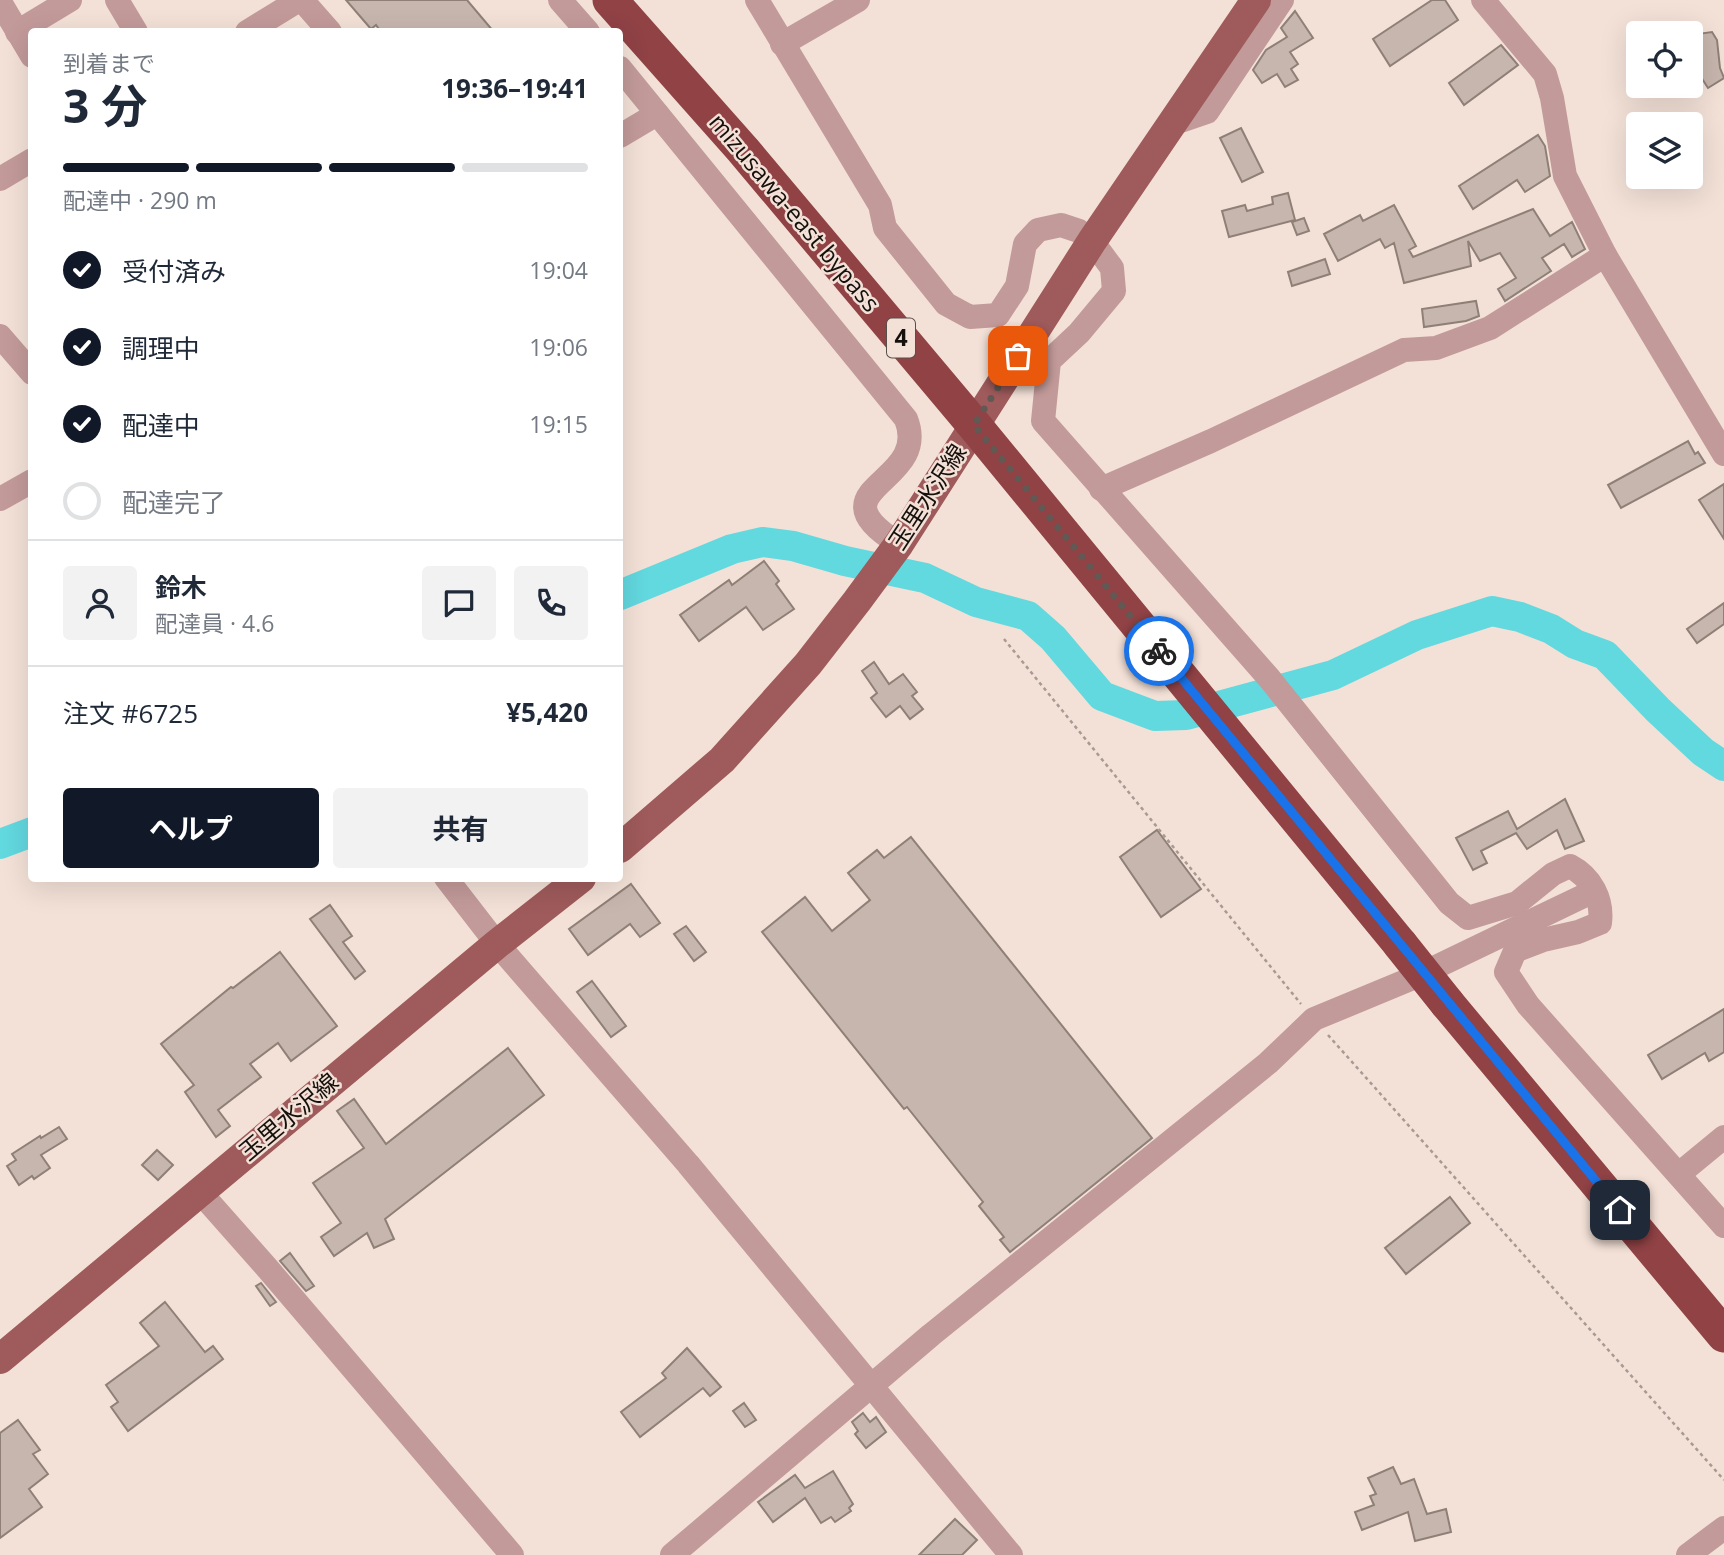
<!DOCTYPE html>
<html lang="ja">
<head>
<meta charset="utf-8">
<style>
  :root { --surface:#fff; --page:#f2f2f3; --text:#1f2937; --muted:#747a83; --line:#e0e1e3; --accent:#111827 }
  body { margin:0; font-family:"Open Sans","Noto Sans JP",sans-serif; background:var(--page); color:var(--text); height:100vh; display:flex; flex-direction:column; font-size:26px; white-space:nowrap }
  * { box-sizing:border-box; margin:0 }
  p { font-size:23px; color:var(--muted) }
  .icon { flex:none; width:38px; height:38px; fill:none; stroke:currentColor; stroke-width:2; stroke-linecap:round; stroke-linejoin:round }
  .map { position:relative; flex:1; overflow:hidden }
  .side { position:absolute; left:28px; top:28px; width:595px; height:854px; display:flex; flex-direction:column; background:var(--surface); border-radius:7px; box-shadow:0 7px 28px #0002 }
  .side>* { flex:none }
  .buttons { position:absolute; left:1626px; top:21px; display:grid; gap:14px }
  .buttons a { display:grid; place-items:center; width:77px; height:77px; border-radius:7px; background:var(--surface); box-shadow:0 7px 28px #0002; font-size:35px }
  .pin { position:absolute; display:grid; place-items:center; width:60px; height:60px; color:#fff; margin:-30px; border-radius:14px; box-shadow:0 4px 10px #0006 }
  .courier { position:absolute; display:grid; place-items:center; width:70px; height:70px; margin:-35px; border:5px solid #1a73e8; border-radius:50%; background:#fff; color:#222; box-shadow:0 2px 9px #0007 }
  .headline em { font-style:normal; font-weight:700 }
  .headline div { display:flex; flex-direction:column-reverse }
  .headline { display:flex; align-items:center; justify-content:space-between; height:119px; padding:0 35px }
  h1 { font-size:46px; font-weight:700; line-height:52px }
  .bar { display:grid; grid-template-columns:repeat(4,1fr); gap:10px 7px; align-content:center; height:84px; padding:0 35px }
  .bar i { height:9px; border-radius:5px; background:var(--line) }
  .bar .selected { background:var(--accent) }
  .bar p { grid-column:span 4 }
  .line { display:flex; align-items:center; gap:18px; padding:0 35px; border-top:2px solid var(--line) }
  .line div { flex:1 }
  .round { display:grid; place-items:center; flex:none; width:74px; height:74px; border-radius:7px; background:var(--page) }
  ol { padding:0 35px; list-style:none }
  li { display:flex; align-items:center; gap:21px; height:77px }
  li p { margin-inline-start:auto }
  li .icon { padding:7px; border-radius:50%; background:var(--accent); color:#fff; stroke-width:4 }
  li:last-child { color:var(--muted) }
  li i { width:38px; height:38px; border:4px solid var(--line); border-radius:50% }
  .primary-button { display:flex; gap:14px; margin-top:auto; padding:14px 35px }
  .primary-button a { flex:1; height:80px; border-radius:7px; background:var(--accent); color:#fff; font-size:28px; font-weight:700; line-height:80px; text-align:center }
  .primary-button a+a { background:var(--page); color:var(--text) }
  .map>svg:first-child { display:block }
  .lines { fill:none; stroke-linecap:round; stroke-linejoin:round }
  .river { stroke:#62d8df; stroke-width:30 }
  .building { fill:#c7b6ad; stroke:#8f8077; stroke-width:2 }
  .path { stroke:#a89a93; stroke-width:2.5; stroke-dasharray:3.5 3.5; stroke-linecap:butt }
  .minor { stroke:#c29a99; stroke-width:24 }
  .major { stroke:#9f5a5b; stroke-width:30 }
  .highway { stroke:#904245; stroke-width:35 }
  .highway-bridge { stroke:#904245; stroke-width:35 }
  .done { stroke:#635954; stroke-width:7; stroke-dasharray:0 12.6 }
  .route { stroke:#1a73e8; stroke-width:9 }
  .labels { text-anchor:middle; stroke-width:5; stroke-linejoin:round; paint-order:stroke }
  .shield { fill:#f3e1d7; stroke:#584f4a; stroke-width:2 }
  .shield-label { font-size:23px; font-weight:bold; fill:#16100d }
  .street-label { font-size:24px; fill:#16100d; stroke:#f3e1d7 }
</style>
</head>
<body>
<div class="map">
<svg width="1724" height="1555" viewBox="0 0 1724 1555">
  <rect width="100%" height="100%" fill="#f3e1d7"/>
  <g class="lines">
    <!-- river -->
    <g class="river">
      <path d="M620,595L732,549L762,542L793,546L845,561L925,578L976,602L1028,616L1053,638L1102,696L1155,716L1186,715L1333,675L1417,635L1492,611L1520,617L1551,629L1575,644L1605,655L1658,710L1703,752L1724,766"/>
      <path d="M0,844L32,832"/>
    </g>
  </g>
  <!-- building -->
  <g class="building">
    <path d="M346,0H467L494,32H381L376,25L371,29Z"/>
    <path d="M1432,0H1445L1458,20L1390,66L1373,39Z"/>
    <path d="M1295,11L1313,38L1290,52L1298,64L1291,69L1298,80L1285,87L1277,74L1262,83L1253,70L1266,50L1287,37L1281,28Z"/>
    <path d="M1712,32L1717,40L1720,68L1724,78L1708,88L1690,60V35Z"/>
    <path d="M1501,45L1518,65L1464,105L1449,83Z"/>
    <path d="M1241,128L1263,172L1242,182L1220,138Z"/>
    <path d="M1538,135L1545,146L1550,176L1525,192L1517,180L1473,209L1459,186Z"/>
    <path d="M1288,193L1295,220L1229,237L1222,211L1245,205L1247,211L1273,204L1272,197Z"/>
    <path d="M1394,205L1416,246L1409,250L1413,257L1533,209L1550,236L1572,222L1585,249L1572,257L1564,244L1542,258L1551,271L1505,301L1498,289L1516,278L1500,253L1480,261L1468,241L1471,266L1404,283L1394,243L1385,248L1380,239L1338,261L1324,234L1360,215L1363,221Z"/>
    <path d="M1304,218L1309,231L1297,235L1292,222Z"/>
    <path d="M1325,259L1330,274L1292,286L1288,272Z"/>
    <path d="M1476,301L1479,316L1466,321L1424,327L1422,309Z"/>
    <path d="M1688,441L1695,454L1698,452L1705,463L1621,508L1608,485Z"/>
    <path d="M1724,484V539L1699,500Z"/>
    <path d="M764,561L779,581L776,584L794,609L763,630L746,607L699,641L680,615L729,580L732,585Z"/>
    <path d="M1724,603V624L1697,643L1687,629Z"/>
    <path d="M874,662L889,684L903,674L917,692L912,696L923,709L910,719L900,706L886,717L871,698L877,693L862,671Z"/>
    <path d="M1565,799L1584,841L1565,849L1557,830L1527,849L1516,833L1481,851L1487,863L1473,870L1456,838L1508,811L1517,829Z"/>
    <path d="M1157,830L1201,889L1161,917L1120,857Z"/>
    <path d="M911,837L1152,1138L1010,1252L1000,1240L1004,1237L979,1206L983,1202L907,1107L904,1109L762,932L805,897L832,931L870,900L848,873L877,850L884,858Z"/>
    <path d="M631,884L660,923L640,937L630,924L588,955L569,929Z"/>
    <path d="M330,905L352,936L343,942L365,971L355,979L310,919Z"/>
    <path d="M686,926L706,952L694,961L674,934Z"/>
    <path d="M280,952L337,1026L291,1061L278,1043L250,1064L261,1077L218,1110L230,1126L216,1137L185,1092L194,1085L161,1044L231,987L233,988Z"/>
    <path d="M592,981L626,1026L611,1037L577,992Z"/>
    <path d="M1724,1009V1052L1709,1061L1705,1053L1662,1079L1648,1055Z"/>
    <path d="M508,1048L544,1095L385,1219L394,1239L374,1248L367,1233L334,1256L321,1237L341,1223L313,1183L364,1148L337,1111L354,1099L386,1144Z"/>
    <path d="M59,1127L67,1139L41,1155L50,1168L34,1179L32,1176L19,1185L7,1166L16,1160L12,1154L40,1136L41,1138Z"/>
    <path d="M157,1150L173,1165L158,1180L142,1165Z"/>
    <path d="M1450,1197L1470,1223L1406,1274L1385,1248Z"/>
    <path d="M290,1253L314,1286L306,1291L280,1261Z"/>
    <path d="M261,1283L276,1302L270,1306L256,1286Z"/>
    <path d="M165,1302L205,1352L213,1346L223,1359L128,1431L111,1407L118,1402L106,1385L159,1346L140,1323Z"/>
    <path d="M687,1348L721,1387L710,1396L703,1388L640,1437L621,1412L666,1378L662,1373Z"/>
    <path d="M744,1403L756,1420L745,1427L733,1411Z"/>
    <path d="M863,1413L870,1422L876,1417L886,1432L866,1448L855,1434L858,1431L852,1422Z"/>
    <path d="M18,1420L40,1450L33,1454L48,1474L29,1489L42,1507L0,1538V1433Z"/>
    <path d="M1393,1467L1401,1484L1414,1479L1427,1514L1446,1509L1451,1532L1415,1541L1408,1512L1362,1530L1355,1512L1374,1505L1370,1496L1376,1494L1368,1478Z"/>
    <path d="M833,1471L853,1504L849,1508L851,1511L835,1522L831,1517L821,1523L805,1498L773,1522L758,1502L795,1475L805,1488Z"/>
    <path d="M955,1519L977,1540L962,1555H919Z"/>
  </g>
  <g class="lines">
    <!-- path -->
    <g class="path">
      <path d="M1004,639L1301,1004"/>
      <path d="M1328,1035L1724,1480"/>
    </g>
    <!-- minor -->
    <g class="minor">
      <path d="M117,0L136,32"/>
      <path d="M302,0L330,32"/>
      <path d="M560,0L588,32"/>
      <path d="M757,0L880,205L885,228L946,304L970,317L998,315L1017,286L1025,244L1038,230L1061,225L1079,231L1092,241L1112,268L1114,291L1079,333L1049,361L1043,421L1269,678L1449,903L1468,918L1517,903L1553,874L1570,866C1591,877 1603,899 1600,923L1578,932L1543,940L1515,951L1506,972L1528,1005L1724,1226"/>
      <path d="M1483,0L1545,74L1552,98L1565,176L1605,255L1724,454"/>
      <path d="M0,2L32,56"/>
      <path d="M17,32L70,0"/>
      <path d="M247,32L299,0"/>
      <path d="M782,44L858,0"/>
      <path d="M620,68L906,419C932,485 808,487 899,544"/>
      <path d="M1172,124L1207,112L1282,0"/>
      <path d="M620,136L657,114"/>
      <path d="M0,179L32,160"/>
      <path d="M0,336L32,373"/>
      <path d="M1101,489L1211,441L1404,350L1436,348L1490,328L1605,255"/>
      <path d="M0,499L32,481"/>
      <path d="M446,878L497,944L688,1164L1011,1555"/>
      <path d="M1679,1174L1724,1137"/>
      <path d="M199,1191L268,1269L512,1555"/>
      <path d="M672,1555L931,1335L1268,1063L1314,1019L1413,978L1594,891"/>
      <path d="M1688,1555L1724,1528"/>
    </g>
    <!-- major -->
    <g class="major">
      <path d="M620,848L722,760L808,664L857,601L899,544L1092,241L1256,0"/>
      <path d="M0,1359L497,944L581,878"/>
    </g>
    <!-- highway -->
    <g class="highway">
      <path d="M610,0L743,150L974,425L1400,944"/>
      <path d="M1447,1003L1724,1335"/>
    </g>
    <!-- highway-bridge -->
    <path class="highway-bridge" d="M1400,944L1447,1003"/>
  </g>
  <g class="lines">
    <!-- done -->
    <path class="done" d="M1018,356L974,425L1159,651"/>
    <!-- route -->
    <path class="route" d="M1159,651L1620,1210"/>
  </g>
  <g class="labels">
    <!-- shield labels -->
    <rect class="shield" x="887" y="318.5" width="28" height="39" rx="5"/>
    <g class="shield-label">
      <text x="901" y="346">4</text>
    </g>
    <!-- street labels -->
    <g class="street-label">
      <text transform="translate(794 213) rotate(50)" y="8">mizusawa-east bypass</text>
      <text transform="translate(928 497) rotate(-57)" y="8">玉里水沢線</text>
      <text transform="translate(289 1117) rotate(-40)" y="8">玉里水沢線</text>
    </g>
  </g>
</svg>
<div class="buttons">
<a><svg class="icon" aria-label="locate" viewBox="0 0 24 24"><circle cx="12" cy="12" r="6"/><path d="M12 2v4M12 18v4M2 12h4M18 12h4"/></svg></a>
<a><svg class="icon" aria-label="layers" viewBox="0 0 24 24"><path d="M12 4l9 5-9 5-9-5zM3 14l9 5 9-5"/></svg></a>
</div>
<div class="pin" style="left:1018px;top:356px;background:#ea580c"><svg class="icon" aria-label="bag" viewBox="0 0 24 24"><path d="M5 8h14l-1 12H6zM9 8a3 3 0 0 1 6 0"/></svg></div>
<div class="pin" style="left:1620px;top:1210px;background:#1f2937"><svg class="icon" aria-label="home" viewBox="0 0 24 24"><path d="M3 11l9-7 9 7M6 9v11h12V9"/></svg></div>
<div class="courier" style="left:1159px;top:651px"><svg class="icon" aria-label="bike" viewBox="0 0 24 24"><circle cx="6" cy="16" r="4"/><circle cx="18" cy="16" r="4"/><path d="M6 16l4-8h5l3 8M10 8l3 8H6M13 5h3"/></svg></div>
<section class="side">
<div class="headline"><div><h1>3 分</h1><p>到着まで</p></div><em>19:36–19:41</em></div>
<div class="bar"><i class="selected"></i><i class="selected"></i><i class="selected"></i><i></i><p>配達中 · 290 m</p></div>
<ol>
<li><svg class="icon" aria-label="check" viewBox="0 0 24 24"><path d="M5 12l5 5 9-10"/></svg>受付済み<p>19:04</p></li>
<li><svg class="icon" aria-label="check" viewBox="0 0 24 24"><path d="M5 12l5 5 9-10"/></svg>調理中<p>19:06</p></li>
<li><svg class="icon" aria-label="check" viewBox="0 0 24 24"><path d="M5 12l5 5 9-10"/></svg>配達中<p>19:15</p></li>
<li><i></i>配達完了</li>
</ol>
<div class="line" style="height:126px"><a class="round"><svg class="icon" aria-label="person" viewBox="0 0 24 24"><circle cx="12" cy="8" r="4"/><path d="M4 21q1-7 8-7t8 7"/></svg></a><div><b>鈴木</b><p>配達員 · 4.6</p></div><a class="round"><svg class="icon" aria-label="chat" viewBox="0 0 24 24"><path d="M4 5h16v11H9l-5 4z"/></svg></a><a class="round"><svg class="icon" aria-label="phone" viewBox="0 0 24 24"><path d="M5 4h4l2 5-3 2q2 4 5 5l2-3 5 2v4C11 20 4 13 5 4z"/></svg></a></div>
<div class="line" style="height:91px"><div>注文 #6725</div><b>¥5,420</b></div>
<div class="primary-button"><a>ヘルプ</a><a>共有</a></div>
</section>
</div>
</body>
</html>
